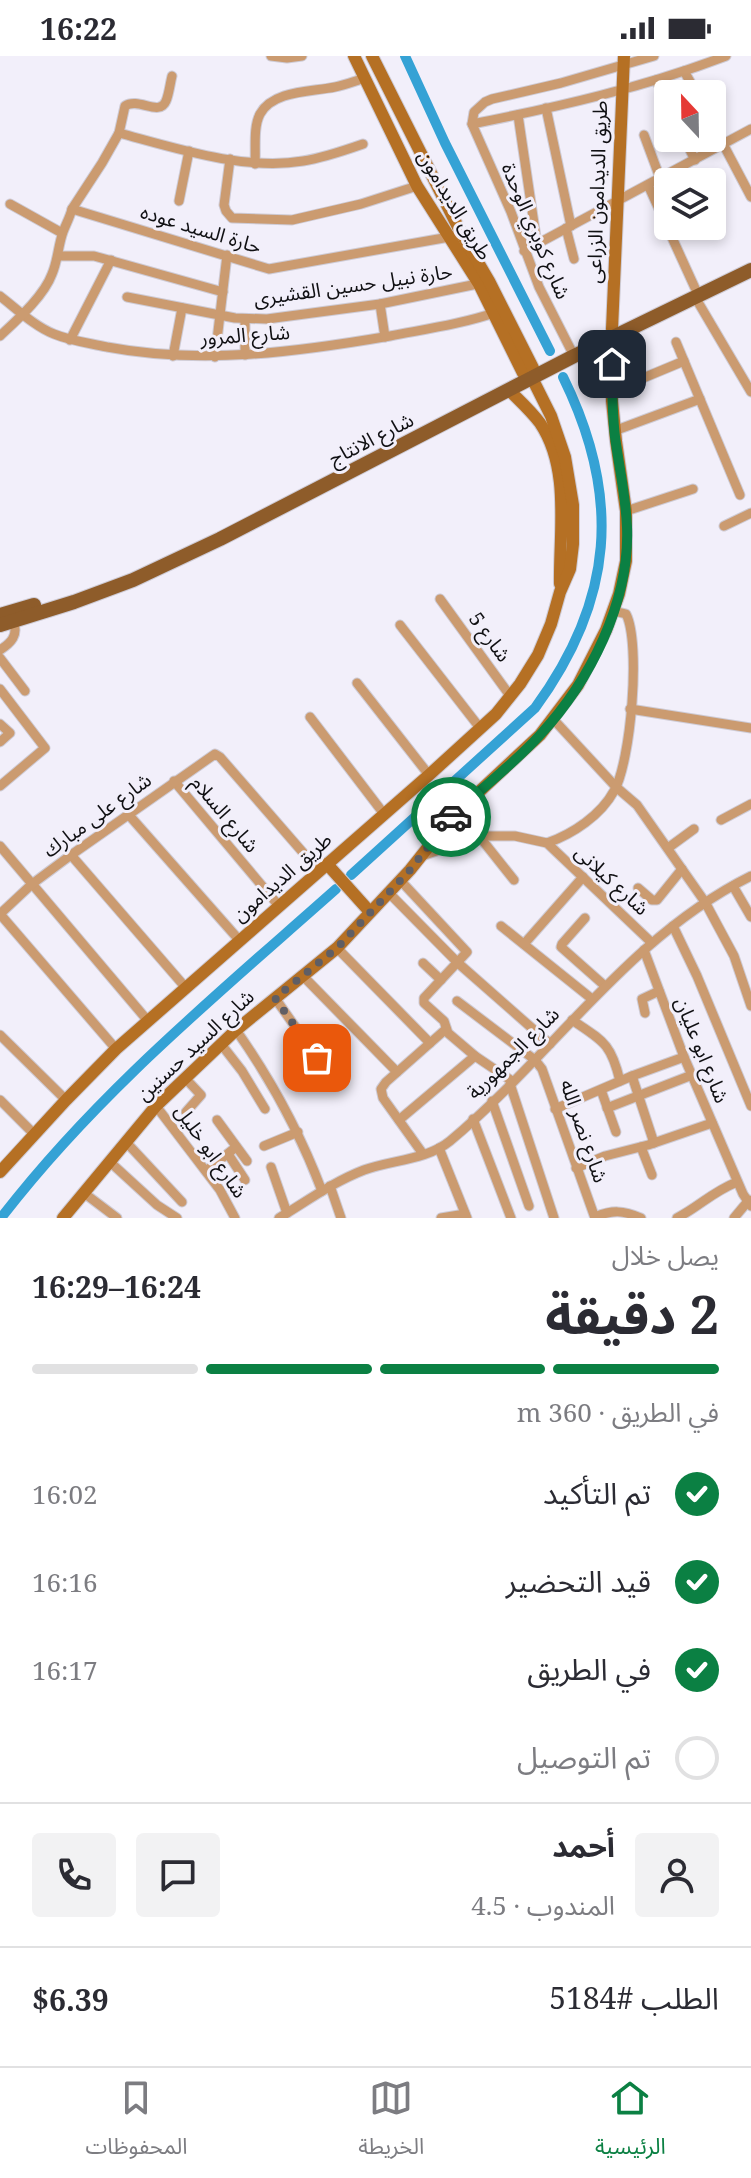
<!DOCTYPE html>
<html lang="ar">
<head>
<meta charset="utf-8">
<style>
  :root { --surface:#fff; --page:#f2f2f3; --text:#2b2b33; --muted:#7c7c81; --line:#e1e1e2; --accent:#0b8043 }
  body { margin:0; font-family:"Noto Serif","Noto Sans Arabic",serif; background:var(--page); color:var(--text); direction:rtl; height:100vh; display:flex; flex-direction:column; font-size:30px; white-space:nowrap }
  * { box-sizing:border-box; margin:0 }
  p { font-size:26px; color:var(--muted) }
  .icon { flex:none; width:44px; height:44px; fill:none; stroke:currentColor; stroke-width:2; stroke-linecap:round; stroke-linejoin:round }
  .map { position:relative; height:1162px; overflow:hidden; direction:ltr }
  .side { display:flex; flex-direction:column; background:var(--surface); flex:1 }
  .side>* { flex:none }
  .needle { width:52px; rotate:338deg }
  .fabs { position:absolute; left:654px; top:24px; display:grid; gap:16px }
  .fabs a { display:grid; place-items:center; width:72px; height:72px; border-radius:8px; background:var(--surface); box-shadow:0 4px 12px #0003; font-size:40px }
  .pin { position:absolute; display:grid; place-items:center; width:68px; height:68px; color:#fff; margin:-34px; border-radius:16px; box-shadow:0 4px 12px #0006 }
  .courier { position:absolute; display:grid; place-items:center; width:80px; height:80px; margin:-40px; border:6px solid #0b8043; border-radius:50%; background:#fff; color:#222; box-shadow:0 2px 10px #0007 }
  .headline em { font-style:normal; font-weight:700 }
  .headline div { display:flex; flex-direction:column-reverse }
  .headline { display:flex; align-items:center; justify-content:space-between; height:136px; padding:0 32px }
  h1 { font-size:52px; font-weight:700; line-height:60px }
  .bar { display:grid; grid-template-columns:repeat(4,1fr); gap:12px 8px; align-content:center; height:96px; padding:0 32px }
  .bar i { height:10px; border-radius:6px; background:var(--line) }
  .bar .current { background:var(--accent) }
  .bar p { grid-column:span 4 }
  .line { display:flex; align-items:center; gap:20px; padding:0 32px; border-top:2px solid var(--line) }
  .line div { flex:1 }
  .round { display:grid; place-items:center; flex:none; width:84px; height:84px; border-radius:8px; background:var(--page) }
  ol { padding:0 32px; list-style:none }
  li { display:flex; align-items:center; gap:24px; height:88px }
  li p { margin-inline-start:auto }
  li .icon { padding:8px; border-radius:50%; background:var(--accent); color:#fff; stroke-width:4 }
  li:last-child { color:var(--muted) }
  li i { width:44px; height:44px; border:4px solid var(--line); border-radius:50% }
  .status { display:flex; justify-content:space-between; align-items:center; height:56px; padding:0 40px; background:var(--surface); direction:ltr }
  .status svg { height:22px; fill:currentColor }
  .menu { display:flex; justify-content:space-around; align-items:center; height:112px; border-top:2px solid var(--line); background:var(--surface); font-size:22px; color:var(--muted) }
  .menu a { display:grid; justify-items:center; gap:4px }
  .menu .current { color:var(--accent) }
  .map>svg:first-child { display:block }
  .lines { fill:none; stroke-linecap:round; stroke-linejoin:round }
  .canal { stroke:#35a2d5; stroke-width:10 }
  .street-casing { stroke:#cecbd5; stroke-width:11 }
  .secondary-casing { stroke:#cecbd5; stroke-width:14 }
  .primary-casing { stroke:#cecbd5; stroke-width:16 }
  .street { stroke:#cb9b70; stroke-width:9 }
  .secondary { stroke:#b57024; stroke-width:12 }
  .primary { stroke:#8e5c2a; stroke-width:14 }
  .done { stroke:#5f5e64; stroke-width:8; stroke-dasharray:0 14.4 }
  .route { stroke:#0b8043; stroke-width:10 }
  .labels { text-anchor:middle; stroke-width:6; stroke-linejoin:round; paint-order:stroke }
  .street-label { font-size:20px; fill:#101013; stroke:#f2effa }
</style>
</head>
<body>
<div class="status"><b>16:22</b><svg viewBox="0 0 49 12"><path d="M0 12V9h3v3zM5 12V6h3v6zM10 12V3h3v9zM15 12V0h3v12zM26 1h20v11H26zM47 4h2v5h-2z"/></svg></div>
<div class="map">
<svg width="751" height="1162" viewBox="0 0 751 1162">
  <rect width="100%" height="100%" fill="#f2effa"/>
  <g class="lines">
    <!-- canal -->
    <g class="canal">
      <path d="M405,0L445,87L550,295"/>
      <path d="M351,819L535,652C614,544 622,441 563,321"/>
      <path d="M1,1162C97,1037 219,937 336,833"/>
    </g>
    <defs>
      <g id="street">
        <path d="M271,0L287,2L302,0"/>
        <path d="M684,15L697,38"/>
        <path d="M656,24L668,48"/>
        <path d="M546,52L571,170"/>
        <path d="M518,59L537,188"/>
        <path d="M712,67L751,141"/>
        <path d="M472,68C558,51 645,31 726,0"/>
        <path d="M119,77C175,92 245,115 303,105C323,102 343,95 363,88"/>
        <path d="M644,79L660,122"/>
        <path d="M684,82L695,104"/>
        <path d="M230,103L224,149L226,155L232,162L292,164L361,148L417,130"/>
        <path d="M255,108C256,93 253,71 260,58C273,34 312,36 335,31C345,29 355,25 365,22"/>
        <path d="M648,129L695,232"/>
        <path d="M179,145L189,95"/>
        <path d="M10,148L62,177"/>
        <path d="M72,153L269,213L455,180"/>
        <path d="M566,172L574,203"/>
        <path d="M524,195L751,73"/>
        <path d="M58,200H94L223,236"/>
        <path d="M0,240C17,253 34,270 54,278C71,285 89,287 107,291C202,309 297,296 390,280C426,273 462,268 497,256"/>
        <path d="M127,241L235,262L267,263L380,248L482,227"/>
        <path d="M695,241L751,336"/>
        <path d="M380,248L385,281"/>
        <path d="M245,263V299"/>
        <path d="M0,280C17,264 44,240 52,218C58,204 58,190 63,176C66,168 70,161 72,153L102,107L119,77L125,50C139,41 159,61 166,45C169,38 170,28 172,20"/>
        <path d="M70,284L111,204"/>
        <path d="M676,286L740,439"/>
        <path d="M571,294L539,231L511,156L472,68L474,56L485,46L492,43L561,27L654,0"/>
        <path d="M173,300L182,252"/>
        <path d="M215,301L227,199"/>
        <path d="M612,335L684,305"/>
        <path d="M614,375L700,343"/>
        <path d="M626,455L693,433"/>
        <path d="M724,470L751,457"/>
        <path d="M440,543L511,641"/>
        <path d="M400,569L480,672"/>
        <path d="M0,594C11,587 19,579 13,565"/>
        <path d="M0,602L25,635"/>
        <path d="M357,627L429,719"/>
        <path d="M0,633L45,692L0,730"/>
        <path d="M630,653L751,672"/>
        <path d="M310,661L384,758"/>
        <path d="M554,664L616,731L637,749L705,846L734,900L751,950"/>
        <path d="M0,668L10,677L0,686"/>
        <path d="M174,725L279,850"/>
        <path d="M128,758L240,885"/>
        <path d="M721,764L751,748"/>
        <path d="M479,780L514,824"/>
        <path d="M547,787C573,778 601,759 614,735C631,706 641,587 626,558L614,555"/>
        <path d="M0,790L148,965"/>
        <path d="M668,792L694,773"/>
        <path d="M71,799L186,932"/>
        <path d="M422,800L479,780H515L547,787L652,887"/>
        <path d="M400,824L467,896L424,942V947L444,965L448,977L475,1000L512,1025"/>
        <path d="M733,830L751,861"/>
        <path d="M638,832L652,844H657L682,813"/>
        <path d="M388,836L458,907L550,988"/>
        <path d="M0,858L32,828L71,799L215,698L220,701L319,815"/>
        <path d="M0,858L116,993"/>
        <path d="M585,862L562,888L561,891L605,930"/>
        <path d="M501,870L592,943"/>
        <path d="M673,870L697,920L751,1050"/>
        <path d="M524,888L583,821"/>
        <path d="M337,892L430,987"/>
        <path d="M644,894L684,1001L743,1138L751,1150"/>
        <path d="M423,907L441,924"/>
        <path d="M302,919L397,1016"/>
        <path d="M275,942L329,1019"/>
        <path d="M457,945L535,1004L542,1013L595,1162"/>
        <path d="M645,957L642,943L659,935"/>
        <path d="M572,964C603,985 611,987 620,1025"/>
        <path d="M236,974C272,1025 300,1077 322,1135"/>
        <path d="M0,979L66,1044"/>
        <path d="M221,988L242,1015L265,1053"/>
        <path d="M632,1020L654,1087"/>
        <path d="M185,1022L201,1039L186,1056"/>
        <path d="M510,1028L554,1162"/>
        <path d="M601,1034L616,1076"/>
        <path d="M0,1044L34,1078"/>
        <path d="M492,1045L529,1150"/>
        <path d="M156,1050L220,1134L235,1162"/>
        <path d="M607,1052L692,1019"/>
        <path d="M555,1053L632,1020L684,1001"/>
        <path d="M473,1063L511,1162"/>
        <path d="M217,1064L247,1105"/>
        <path d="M399,1064L475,1000"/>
        <path d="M126,1086L182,1146"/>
        <path d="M264,1090L298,1076"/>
        <path d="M641,1091L652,1119"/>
        <path d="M439,1092L467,1162"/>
        <path d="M228,1098L245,1124"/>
        <path d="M423,1098L383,1042L381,1033L386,1026L446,973"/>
        <path d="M110,1106L157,1149L177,1162"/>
        <path d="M271,1111L287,1157"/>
        <path d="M576,1112L605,1100L648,1089L712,1067"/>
        <path d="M206,1115L236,1091"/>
        <path d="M330,1130L341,1162"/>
        <path d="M84,1137L117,1162"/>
        <path d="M595,1161C612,1154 623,1154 641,1162"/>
        <path d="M279,1162C307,1145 333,1126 364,1114C391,1104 427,1104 450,1085C553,999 628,881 751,820"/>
        <path d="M441,1162L465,1158"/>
        <path d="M677,1162C700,1150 712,1136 737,1126"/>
        <path d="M734,1162L749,1144"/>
      </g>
      <g id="secondary">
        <path d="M354,0L417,130L479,228L523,317"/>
        <path d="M372,0L462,179L489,225L533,312"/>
        <path d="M612,273L624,0"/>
        <path d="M510,335C520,345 531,355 540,367C571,413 559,476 560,528"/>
        <path d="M327,808L370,856"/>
        <path d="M0,1116L66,1044L116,993L429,719L496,658L520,628L538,599L551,568L560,536L570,513L573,488V449L565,401L551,360L532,322"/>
        <path d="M63,1162L156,1050L236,974L337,892L410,814L453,760L540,679L578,629L606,574L619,538L626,505V455L616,385L612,345V281"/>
      </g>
      <g id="primary">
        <path d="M0,559L34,549"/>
        <path d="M0,569L74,546L133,524L220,483L574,300L751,214"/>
      </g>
    </defs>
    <!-- street casing -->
    <use href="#street" class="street-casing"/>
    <!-- secondary casing -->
    <use href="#secondary" class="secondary-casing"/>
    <!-- primary casing -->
    <use href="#primary" class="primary-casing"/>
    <!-- street -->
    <use href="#street" class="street"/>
    <!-- secondary -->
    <use href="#secondary" class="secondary"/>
    <!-- primary -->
    <use href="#primary" class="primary"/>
  </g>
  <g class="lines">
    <!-- done -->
    <path class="done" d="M317,1002L275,942L337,892L410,814L451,761"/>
    <!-- route -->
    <path class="route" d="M451,761C480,733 513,709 540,679C590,625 630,546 627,471C626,441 619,411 615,381C612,356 612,332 612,308"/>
  </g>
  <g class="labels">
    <!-- street labels -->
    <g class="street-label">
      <text transform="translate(597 136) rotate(-88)" y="7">طريق الديدامون الزراعى</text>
      <text transform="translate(455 149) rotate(59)" y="7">طريق الديدامون</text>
      <text transform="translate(201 173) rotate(17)" y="7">حارة السيد عوده</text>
      <text transform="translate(536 175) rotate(67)" y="7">شارع كوبري الوحدة</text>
      <text transform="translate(353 229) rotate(-8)" y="7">حارة نبيل حسين القشيرى</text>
      <text transform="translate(245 279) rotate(-4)" y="7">شارع المرور</text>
      <text transform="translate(371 383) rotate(-27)" y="7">شارع الانتاج</text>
      <text transform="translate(490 581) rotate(54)" y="7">شارع 5</text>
      <text transform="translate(225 758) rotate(50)" y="7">شارع السلام</text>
      <text transform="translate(97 759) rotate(-36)" y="7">شارع على مبارك</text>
      <text transform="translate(282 821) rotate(-41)" y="7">طريق الديدامون</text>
      <text transform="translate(612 824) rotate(43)" y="7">شارع كيلانى</text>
      <text transform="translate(195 989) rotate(-43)" y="7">شارع السيد حسنين</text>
      <text transform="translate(702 994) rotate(68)" y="7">شارع ابو عليان</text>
      <text transform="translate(513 997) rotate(-45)" y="7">شارع الجمهورية</text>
      <text transform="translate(584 1075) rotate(71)" y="7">شارع نصر الله</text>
      <text transform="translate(211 1095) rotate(55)" y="7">شارع ابو خليل</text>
    </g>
  </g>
</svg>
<div class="fabs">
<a><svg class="needle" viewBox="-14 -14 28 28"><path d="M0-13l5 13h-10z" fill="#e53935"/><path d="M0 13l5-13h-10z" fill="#7c7c81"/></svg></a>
<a><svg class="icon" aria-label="layers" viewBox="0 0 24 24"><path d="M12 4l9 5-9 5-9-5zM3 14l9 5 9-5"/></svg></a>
</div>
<div class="pin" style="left:317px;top:1002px;background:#ea580c"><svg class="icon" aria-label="bag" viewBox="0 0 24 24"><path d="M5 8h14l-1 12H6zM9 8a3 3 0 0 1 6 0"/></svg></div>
<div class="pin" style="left:612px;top:308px;background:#1f2937"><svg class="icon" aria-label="home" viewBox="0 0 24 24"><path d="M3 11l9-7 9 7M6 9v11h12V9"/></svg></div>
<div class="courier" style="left:451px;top:761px"><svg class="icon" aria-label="car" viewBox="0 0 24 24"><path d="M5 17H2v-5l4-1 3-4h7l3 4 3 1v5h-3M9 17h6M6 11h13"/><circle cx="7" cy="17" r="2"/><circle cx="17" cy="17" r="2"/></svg></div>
</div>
<section class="side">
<div class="headline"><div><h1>2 دقيقة</h1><p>يصل خلال</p></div><em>16:24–16:29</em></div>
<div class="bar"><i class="current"></i><i class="current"></i><i class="current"></i><i></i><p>في الطريق · 360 m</p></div>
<ol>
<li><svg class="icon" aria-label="check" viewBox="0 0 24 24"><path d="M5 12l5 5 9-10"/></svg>تم التأكيد<p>16:02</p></li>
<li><svg class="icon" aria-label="check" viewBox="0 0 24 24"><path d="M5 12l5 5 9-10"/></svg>قيد التحضير<p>16:16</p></li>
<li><svg class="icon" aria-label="check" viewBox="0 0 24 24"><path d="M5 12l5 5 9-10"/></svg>في الطريق<p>16:17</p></li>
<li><i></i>تم التوصيل</li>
</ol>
<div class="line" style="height:144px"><a class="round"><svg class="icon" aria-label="person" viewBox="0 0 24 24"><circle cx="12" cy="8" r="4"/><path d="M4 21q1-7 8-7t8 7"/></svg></a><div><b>أحمد</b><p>المندوب · 4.5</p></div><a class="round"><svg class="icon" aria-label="chat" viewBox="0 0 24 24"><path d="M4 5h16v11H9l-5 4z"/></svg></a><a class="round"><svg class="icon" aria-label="phone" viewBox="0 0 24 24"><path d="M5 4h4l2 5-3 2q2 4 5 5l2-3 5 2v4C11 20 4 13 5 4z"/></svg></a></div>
<div class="line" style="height:104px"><div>الطلب #5184</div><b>$6.39</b></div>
</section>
<nav class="menu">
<a class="current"><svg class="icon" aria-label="home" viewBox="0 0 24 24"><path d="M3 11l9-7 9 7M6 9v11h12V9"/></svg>الرئيسية</a>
<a><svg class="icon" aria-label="map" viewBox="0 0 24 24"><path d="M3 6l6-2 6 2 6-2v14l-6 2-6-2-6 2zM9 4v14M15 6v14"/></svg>الخريطة</a>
<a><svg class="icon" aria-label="saved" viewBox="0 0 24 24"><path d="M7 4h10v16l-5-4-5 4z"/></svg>المحفوظات</a>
</nav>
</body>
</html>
